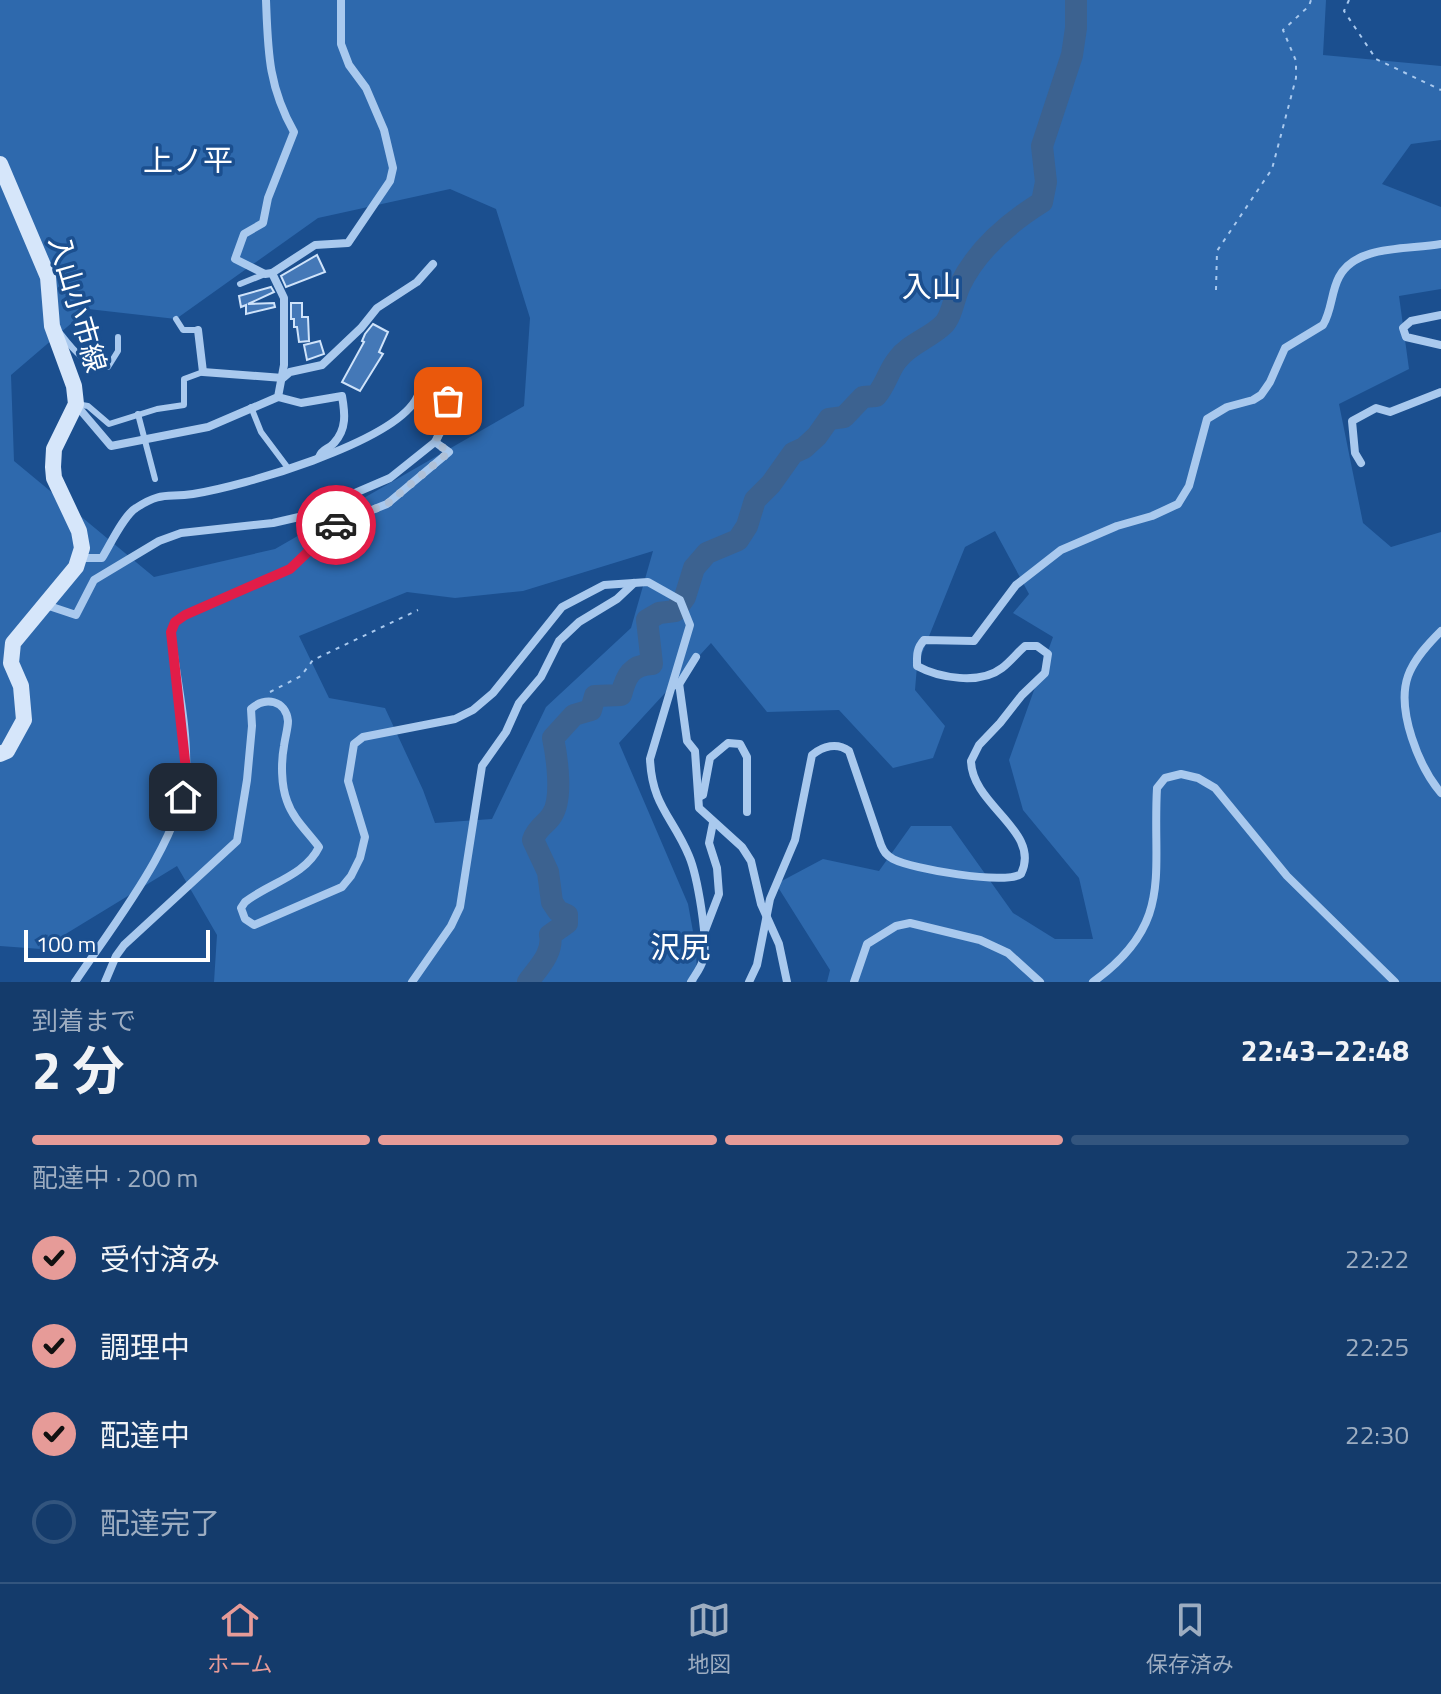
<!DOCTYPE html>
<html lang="ja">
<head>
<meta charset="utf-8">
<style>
  :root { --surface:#143b6b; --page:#214673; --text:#f1f3f6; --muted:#9dadc1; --line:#33557e; --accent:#e69b98 }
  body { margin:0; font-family:"Titillium Web","Noto Sans JP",sans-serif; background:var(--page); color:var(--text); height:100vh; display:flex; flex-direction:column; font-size:30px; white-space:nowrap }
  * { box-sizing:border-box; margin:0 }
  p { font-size:26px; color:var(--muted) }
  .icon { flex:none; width:44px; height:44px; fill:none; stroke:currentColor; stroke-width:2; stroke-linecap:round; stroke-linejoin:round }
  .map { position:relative; height:982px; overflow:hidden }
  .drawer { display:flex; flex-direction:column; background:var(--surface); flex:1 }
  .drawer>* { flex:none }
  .scale { position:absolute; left:24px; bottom:20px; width:186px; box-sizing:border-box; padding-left:8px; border:4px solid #fff; border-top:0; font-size:22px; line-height:28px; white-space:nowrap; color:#fff; -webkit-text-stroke:6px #1b4f8f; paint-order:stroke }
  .pin { position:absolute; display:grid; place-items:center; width:68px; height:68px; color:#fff; margin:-34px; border-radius:16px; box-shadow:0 4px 12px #0006 }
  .courier { position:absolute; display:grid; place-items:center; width:80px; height:80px; margin:-40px; border:6px solid #e11d48; border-radius:50%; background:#fff; color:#222; box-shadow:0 2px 10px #0007 }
  .overview em { font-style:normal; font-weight:700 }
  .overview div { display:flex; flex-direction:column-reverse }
  .overview { display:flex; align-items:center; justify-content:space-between; height:136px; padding:0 32px }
  h1 { font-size:52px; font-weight:700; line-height:60px }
  .bar { display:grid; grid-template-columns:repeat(4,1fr); gap:12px 8px; align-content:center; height:96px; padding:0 32px }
  .bar i { height:10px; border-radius:6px; background:var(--line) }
  .bar .current { background:var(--accent) }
  .bar p { grid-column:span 4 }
  ol { padding:0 32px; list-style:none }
  li { display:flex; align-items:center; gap:24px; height:88px }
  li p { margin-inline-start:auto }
  li .icon { padding:8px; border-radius:50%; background:var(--accent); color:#111; stroke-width:4 }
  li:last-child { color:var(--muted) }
  li i { width:44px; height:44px; border:4px solid var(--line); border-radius:50% }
  .menu { display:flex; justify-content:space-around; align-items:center; height:112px; border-top:2px solid var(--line); background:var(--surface); font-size:22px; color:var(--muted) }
  .menu a { display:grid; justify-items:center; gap:4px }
  .menu .current { color:var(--accent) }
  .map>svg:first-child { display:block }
  .green { fill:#2e69ad; fill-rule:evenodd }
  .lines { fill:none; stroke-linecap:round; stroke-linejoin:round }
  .river { stroke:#3c6290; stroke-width:22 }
  .building { fill:#4478b7; stroke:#cfe3fa; stroke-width:2 }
  .path { stroke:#a9c9ee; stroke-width:2; stroke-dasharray:4 6; stroke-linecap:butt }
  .service { stroke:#a9c9ee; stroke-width:6 }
  .minor { stroke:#a9c9ee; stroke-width:8 }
  .secondary { stroke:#d6e6fa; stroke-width:16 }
  .done { stroke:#afc1d8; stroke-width:8; stroke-dasharray:0 14.4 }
  .route { stroke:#e11d48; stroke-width:10 }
  .labels { text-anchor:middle; stroke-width:7; stroke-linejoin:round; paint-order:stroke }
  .street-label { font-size:28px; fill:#fff; stroke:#1b4f8f }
  .neighbourhood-label { font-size:30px; fill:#fff; stroke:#1b4f8f }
</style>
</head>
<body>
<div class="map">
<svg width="1441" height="982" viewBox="0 0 1441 982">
  <rect width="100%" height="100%" fill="#1b4f8f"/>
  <!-- green -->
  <path class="green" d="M0,0H1326L1323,55L1441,66V140L1411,144L1382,184L1441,207V289L1399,296L1409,369L1339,404L1363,523L1391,547L1441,532V982H827L830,970L776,884L823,859L879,871L911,826H951L1013,913L1055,939H1093L1079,878L1023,810L1009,760L1053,637L1013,613L1029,594L995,531L965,547L917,666L915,690L945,726L933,758L893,768L839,710L767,712L711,643L619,743L688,904L696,948L697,982H214L217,935L177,866L41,949L0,946ZM450,189L496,209L530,318L524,406L275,549L154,577L14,461L11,375L88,309L176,319L318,218ZM653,551L631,628L546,707L492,819L435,823L423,790L385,708L329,698L299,636L407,592L455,598L523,591Z"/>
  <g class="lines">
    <!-- river -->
    <path class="river" d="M528,982C537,969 554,953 550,935L567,923V915L558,911L552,902L548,872L533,840C537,827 546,825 552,815C563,799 557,757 553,738L574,715L591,710L595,696L621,695C626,676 631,665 652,664L647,620L659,613L675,611L685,597L694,568L707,553L738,540L747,526L755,500L771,484L793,453L804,448L817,436L829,419L844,417L863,397L876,396C886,385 889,369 898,359C909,344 930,338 943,325C952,317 954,297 960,285C977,250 1010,222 1042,202L1046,182L1042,146L1072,55L1076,28V0"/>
  </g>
  <!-- building -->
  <g class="building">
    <path d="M317,255L325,272L286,287L281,276Z"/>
    <path d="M271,287L274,292L248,304L274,303L275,307L246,314V305L241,307L239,296Z"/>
    <path d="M291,303H302V317H308L309,341L299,342L297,327H294V319H291Z"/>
    <path d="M373,324L388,332L379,352L383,354L360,391L342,382L364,342L362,341L365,334Z"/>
    <path d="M320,341L324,354L307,360L304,345Z"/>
  </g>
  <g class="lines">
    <!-- path -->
    <g class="path">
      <path d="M1349,0L1344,11L1376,59L1441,90"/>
      <path d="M1216,290L1217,251L1272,169L1296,78V61L1283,30L1309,6L1311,0"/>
      <path d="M270,692L301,676L313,660L418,610"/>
    </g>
    <!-- service -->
    <g class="service">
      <path d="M240,284L265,274"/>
      <path d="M176,319L183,330H198"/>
      <path d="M61,334C75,352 84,364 108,367L118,351V337"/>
      <path d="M76,404L88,406L109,424L157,409L184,405V379L203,372"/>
      <path d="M251,407L261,432L288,468"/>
      <path d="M138,414L155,479"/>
    </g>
    <!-- minor -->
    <g class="minor">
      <path d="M266,0C268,51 268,86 294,132L268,198L263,223L244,234L235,259L265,274L272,273"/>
      <path d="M1441,315L1411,321L1403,328L1406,337L1441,345"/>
      <path d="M198,330L203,372L283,378L290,372L322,365L361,328L377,308L417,282L433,264"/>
      <path d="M278,397L301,403L342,396C345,413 347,429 334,443C328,450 323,448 319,457"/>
      <path d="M77,406L111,446L208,427L278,397L284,365V298L272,273L315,245L348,243L390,181L393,168L384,130L366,88L349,65L341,44V0"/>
      <path d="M1361,463L1355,453L1352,421L1376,408L1390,412L1441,392"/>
      <path d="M46,605L76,615L94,580L159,541L181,533L273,523L299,517L390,478L435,442L447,420L450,382L445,375L427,374C423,382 420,393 415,401C387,444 244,486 193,494C167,498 162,491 136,508C124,515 110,545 102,558H80"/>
      <path d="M1441,631C1428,644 1414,659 1408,676C1396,710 1419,767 1441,793"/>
      <path d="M679,683L687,741L695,751L699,808L742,847L751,861L761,904L779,944L787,982"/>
      <path d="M678,686L696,657"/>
      <path d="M699,797L703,795L710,758L728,743L740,744L747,757V812"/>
      <path d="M704,933L719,894L717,868L709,843L713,823"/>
      <path d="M75,982C112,926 182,840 186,772C188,726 176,678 171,632L175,622L185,615L290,569L337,524L387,504L449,452L435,442"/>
      <path d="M105,982L116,956L124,945L237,841L247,780L252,726L251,709C265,696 286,700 288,721C288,728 285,738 284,746C281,762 281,785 287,801C293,819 308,832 319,847C305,876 269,883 245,902L241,908L245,919L254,925L342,887L351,876L360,858L365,837L348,781L354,744L363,737L455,719L473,710L493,693L562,607L604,585L648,582L680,600L690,625L650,759C652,806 673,817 689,856C697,875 709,941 703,960C701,968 695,975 691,982"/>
      <path d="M412,982L451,926L460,907L482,766L506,732L519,703L541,677L559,641L579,622L617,599L634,583"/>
      <path d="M749,982L757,965L770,899L795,840L812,755C823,746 837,742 849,751L881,845C884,852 886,855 893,859C912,869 1005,885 1021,874C1042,831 972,806 971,761L979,745L1000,723L1022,695L1045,673L1048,654L1037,646H1025C1017,653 1010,662 1002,668C980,685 939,678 917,666C917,656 916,649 924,640L974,641L1016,585L1061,550L1117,526L1152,516L1178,504L1189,486L1207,419L1227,407L1253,400L1261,395L1270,382L1285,348L1323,325C1332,310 1331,292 1339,277C1356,244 1409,250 1441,244"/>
      <path d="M854,982L867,944L896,926L910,923L980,940L1008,953L1040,982"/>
      <path d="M1093,982C1175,923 1152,874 1157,788L1165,778L1181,774L1198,778L1215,788L1287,876L1395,982"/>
    </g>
    <!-- secondary -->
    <path class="secondary" d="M0,164L48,277L52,326L74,386L76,404L54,449L53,467L54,478L79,531L82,548L76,567L13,643L11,663L21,686L24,720L7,751L0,754"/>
  </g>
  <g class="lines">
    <!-- done -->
    <path class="done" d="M336,525L387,504L449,452L435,442L447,420L448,401"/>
    <!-- route -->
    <path class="route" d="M183,797L186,770L171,632L175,622L185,615L290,569L336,525"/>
  </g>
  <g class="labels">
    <!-- street labels -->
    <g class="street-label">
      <text transform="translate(78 304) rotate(74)" y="10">入山小市線</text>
    </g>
    <!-- neighbourhood labels -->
    <g class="neighbourhood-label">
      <text x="188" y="171">上ノ平</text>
      <text x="932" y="297">入山</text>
      <text x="680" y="958">沢尻</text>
    </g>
  </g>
</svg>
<div class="scale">100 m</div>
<div class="pin" style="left:448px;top:401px;background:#ea580c"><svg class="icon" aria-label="bag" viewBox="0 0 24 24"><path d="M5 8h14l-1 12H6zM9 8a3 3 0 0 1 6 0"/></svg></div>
<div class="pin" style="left:183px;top:797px;background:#1f2937"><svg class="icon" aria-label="home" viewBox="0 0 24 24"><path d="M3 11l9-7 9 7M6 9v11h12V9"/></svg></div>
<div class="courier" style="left:336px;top:525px"><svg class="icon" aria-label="car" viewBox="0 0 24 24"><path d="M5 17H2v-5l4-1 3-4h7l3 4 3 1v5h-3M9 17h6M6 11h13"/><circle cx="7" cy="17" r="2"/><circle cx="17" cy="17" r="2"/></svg></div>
</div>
<section class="drawer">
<div class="overview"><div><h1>2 分</h1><p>到着まで</p></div><em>22:43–22:48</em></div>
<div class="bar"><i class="current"></i><i class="current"></i><i class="current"></i><i></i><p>配達中 · 200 m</p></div>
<ol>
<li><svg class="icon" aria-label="check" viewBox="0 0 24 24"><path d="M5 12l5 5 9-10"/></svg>受付済み<p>22:22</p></li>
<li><svg class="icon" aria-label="check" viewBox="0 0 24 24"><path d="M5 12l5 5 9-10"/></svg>調理中<p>22:25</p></li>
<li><svg class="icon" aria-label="check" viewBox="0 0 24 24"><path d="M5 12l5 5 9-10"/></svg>配達中<p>22:30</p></li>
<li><i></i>配達完了</li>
</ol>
</section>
<nav class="menu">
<a class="current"><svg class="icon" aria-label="home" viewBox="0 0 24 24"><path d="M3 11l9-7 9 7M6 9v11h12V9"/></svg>ホーム</a>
<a><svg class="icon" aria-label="map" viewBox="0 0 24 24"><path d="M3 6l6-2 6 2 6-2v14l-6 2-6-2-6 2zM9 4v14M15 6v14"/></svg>地図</a>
<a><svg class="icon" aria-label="saved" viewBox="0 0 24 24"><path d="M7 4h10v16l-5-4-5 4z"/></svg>保存済み</a>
</nav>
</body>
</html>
